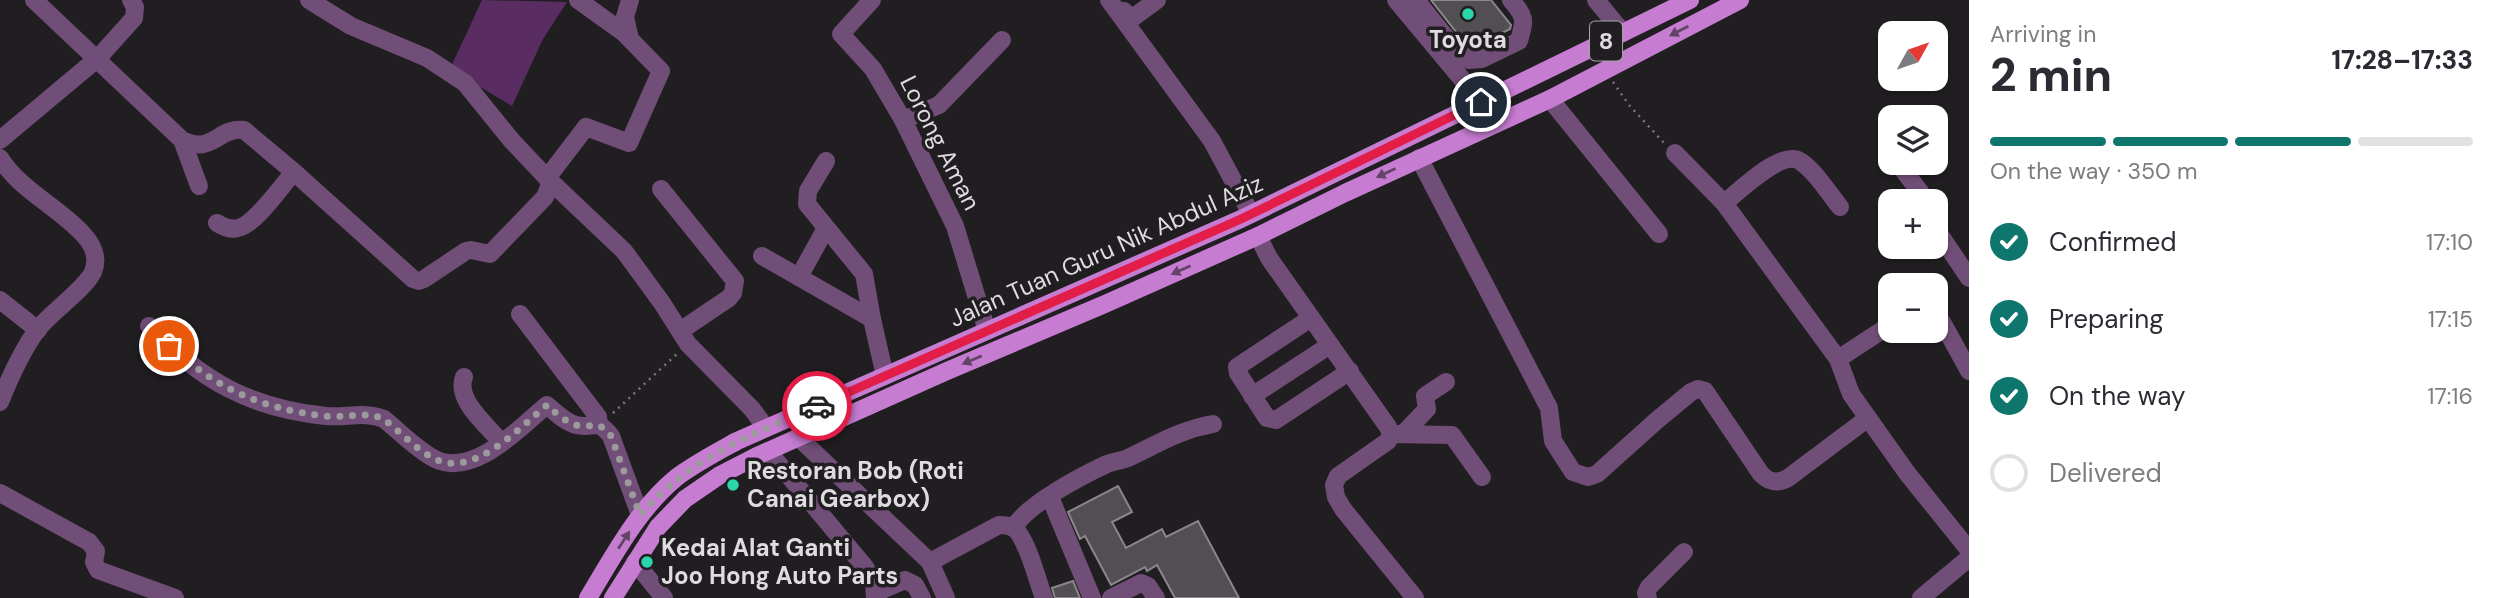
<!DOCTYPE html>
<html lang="en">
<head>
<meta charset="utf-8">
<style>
  :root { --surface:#fff; --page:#f2f2f3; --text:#2b2b33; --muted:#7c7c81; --line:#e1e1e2; --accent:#0f766e }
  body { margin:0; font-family:"DM Sans",sans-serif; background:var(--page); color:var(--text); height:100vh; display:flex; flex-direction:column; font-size:26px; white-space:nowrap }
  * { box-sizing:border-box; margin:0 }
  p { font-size:23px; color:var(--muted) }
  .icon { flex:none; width:38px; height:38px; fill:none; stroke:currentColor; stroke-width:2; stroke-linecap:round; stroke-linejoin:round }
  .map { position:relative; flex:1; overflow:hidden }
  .sheet { display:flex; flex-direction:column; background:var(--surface); width:525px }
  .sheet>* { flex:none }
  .needle { width:46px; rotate:50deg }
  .controls { position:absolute; left:1878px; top:21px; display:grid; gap:14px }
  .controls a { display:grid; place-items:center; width:70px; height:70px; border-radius:14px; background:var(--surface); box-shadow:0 2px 5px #0004; font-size:35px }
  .pin { position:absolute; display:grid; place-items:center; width:60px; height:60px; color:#fff; margin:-30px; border:4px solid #fff; border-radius:50%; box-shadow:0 2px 7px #0007 }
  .courier { position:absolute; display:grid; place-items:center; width:70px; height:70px; margin:-35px; border:5px solid #e11d48; border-radius:50%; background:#fff; color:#222; box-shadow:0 2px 9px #0007 }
  .summary em { font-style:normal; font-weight:800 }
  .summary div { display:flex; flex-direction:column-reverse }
  .summary { display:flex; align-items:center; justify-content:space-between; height:119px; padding:0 21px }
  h1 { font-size:46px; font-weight:800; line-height:52px }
  .bar { display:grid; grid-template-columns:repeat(4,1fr); gap:10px 7px; align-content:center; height:84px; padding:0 21px }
  .bar i { height:9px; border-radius:5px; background:var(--line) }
  .bar .on { background:var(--accent) }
  .bar p { grid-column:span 4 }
  ol { padding:0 21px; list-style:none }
  li { display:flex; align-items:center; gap:21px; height:77px }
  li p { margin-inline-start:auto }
  li .icon { padding:7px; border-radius:50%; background:var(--accent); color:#fff; stroke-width:4 }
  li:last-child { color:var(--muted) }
  li i { width:38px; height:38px; border:4px solid var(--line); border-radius:50% }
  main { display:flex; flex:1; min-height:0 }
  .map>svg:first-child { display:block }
  .green { fill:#5a2d62 }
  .building { fill:#524f53; stroke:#8a868b; stroke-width:2 }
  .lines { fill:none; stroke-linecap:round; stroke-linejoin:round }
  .path { stroke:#7a777a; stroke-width:2.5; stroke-dasharray:2 5; stroke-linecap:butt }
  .minor { stroke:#714e77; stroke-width:18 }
  .major { stroke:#c57cd1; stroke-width:18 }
  .oneway { fill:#634467 }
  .done { stroke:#9c9a9c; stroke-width:7; stroke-dasharray:0 12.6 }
  .route { stroke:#e11d48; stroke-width:9 }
  .poi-dot { fill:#2ad5ac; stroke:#211e21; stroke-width:2.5 }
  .labels { text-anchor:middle; stroke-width:7; stroke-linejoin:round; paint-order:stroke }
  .shield { fill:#211e21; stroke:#a5a3a5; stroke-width:2 }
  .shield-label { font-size:23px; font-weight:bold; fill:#dedcde }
  .poi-label { font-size:24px; font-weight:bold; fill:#dedcde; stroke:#211e21; text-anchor:start }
  .street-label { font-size:24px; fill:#dedcde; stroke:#211e21 }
</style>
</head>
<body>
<main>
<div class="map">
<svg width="1969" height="598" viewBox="0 0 1969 598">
  <rect width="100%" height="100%" fill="#211e21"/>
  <!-- green -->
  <path class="green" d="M482,0L567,2L543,39L512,106L450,69Z"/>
  <!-- building -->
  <g class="building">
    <path d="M1431,0H1491L1511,25L1510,29L1472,48L1464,42Z"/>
    <path d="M1118,486L1132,512L1112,522L1126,548L1162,529L1166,537L1198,521L1239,598H1175L1157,565L1147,571L1145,567L1111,585L1085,536L1080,539L1068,512Z"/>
    <path d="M1073,581L1080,598H1055L1052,588Z"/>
  </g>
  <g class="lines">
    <!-- path -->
    <g class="path">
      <path d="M1613,82L1629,105L1665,144"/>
      <path d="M613,413L678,353"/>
    </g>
    <!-- minor -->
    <g class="minor">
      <path d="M34,0L182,140C212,155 218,127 244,130L294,172L413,279L419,281L424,279L466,251L471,250L490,254L545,197L551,182"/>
      <path d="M309,0L351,26L427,58L465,83L512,141L547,178L624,251L662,303L688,344L752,409L766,428"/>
      <path d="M630,0L625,17L630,39"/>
      <path d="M872,0L841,34L873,69L903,120L955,226L987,331"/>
      <path d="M1109,0L1212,141L1251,214"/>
      <path d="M1396,0L1481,102"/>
      <path d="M1416,0L1456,50L1469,60L1482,59L1519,41C1525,19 1526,18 1511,0"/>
      <path d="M1596,0L1623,33"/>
      <path d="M1124,11L1127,22L1157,0"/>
      <path d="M1550,99L1659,234"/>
      <path d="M903,120L939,105L1002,40"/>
      <path d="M0,140L98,58L134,18L135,7L131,0"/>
      <path d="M182,140L199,186"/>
      <path d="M1675,153L1724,203L1838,359"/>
      <path d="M0,158C20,190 57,206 83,234C93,245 99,257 93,272C85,289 50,313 37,330C21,352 10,377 0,402"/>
      <path d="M1419,158L1549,408L1553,441L1573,472L1588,477L1597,474L1656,421L1691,392L1698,389L1705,391L1761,474C1769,482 1777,484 1788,478L1868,418"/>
      <path d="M826,161L808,191L807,204L864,274L872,319"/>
      <path d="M1898,163L1920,192L1924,201"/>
      <path d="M547,178L586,127L629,143L661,71L624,33L578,0"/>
      <path d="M661,189L735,281L733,293L729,298L680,331"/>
      <path d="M1724,203C1740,191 1781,149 1800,161C1816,172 1828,192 1840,207"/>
      <path d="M217,223C224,227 230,230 238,228C255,225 282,185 294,172"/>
      <path d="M1936,229L1969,278"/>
      <path d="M1258,236L1269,258L1388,427L1391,434L1388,441L1338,476L1334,485L1336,497L1343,509L1415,598"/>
      <path d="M762,256L872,319L885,376"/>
      <path d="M799,277L826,228"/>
      <path d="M0,300L38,330"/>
      <path d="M520,314L598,417L599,425"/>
      <path d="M1936,316L1942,322L1969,371"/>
      <path d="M1311,318L1237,367L1238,373L1267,418L1276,420L1350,371"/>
      <path d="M1890,325L1838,359L1851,394L1907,473L1969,550"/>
      <path d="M149,326C201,381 250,408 326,416C345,418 366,411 384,419C400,432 417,450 435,459C474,478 519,428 547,405C555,412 565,422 576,425C594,429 597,418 611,436L640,515"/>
      <path d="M464,377C455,400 487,425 501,442"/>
      <path d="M1252,396L1330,345"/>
      <path d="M1404,433L1427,409L1425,396L1446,382"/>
      <path d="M1391,434L1452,435L1482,477"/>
      <path d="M798,437L930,562L946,598"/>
      <path d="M768,451L865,567L874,584L875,598"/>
      <path d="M0,493L89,542L96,551L94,562L98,570L175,598"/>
      <path d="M1050,497L1092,598"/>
      <path d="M1014,527C1028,504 1081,476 1107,464C1114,461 1121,461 1128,458C1158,444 1179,430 1213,424"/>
      <path d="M635,562L664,598"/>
      <path d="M930,562L999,525C1004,525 1010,525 1015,529C1028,541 1037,580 1044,598"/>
      <path d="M875,593L905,580L915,585L922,598"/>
      <path d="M1111,598L1141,583L1148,586L1156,598"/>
      <path d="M1648,598L1646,593L1649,587L1684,552"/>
      <path d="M1921,598L1969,558"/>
    </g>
    <!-- major -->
    <g class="major">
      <path d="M588,598C614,555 638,509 677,477C696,463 717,452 737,441L1241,219L1690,0"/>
      <path d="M613,598L658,527L685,499L720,475L757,456L947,371L1105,304L1258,236L1345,193L1550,99L1740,0"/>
    </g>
  </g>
  <!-- one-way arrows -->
  <defs><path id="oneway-solid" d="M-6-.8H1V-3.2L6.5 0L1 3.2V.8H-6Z" transform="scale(1.75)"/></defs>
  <g class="oneway">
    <use href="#oneway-solid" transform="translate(1679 31) rotate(153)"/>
    <use href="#oneway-solid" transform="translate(1386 173) rotate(155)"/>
    <use href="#oneway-solid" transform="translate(1181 270) rotate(156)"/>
    <use href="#oneway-solid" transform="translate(972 360) rotate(157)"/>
    <use href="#oneway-solid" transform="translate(624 540) rotate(-57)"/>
  </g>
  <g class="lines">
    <!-- done -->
    <path class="done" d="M169,346C219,389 258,408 325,416C344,418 366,411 384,419C400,432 417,450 435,459C474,478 519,428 547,405C555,412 565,422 576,425C594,429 597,418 611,436L640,515C691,457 749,436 817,406"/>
    <!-- route -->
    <path class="route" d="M817,406L1241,219L1481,102"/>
  </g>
  <!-- markers -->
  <g class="poi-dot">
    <circle cx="1468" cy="14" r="7"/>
    <circle cx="733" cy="485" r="7"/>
    <circle cx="647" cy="562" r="7"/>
  </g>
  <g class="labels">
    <!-- shield labels -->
    <rect class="shield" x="1590" y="21.5" width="32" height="39" rx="5"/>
    <g class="shield-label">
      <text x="1606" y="49">8</text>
    </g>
    <!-- poi labels -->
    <g class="poi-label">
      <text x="1468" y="48" text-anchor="middle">Toyota</text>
      <text x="747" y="479">Restoran Bob (Roti<tspan x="747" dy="28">Canai Gearbox)</tspan></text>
      <text x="661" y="556">Kedai Alat Ganti<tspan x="661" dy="28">Joo Hong Auto Parts</tspan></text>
    </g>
    <!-- street labels -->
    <g class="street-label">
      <text transform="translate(940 143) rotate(63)" y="8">Lorong Aman</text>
      <text transform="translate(1106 251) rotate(-24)" y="8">Jalan Tuan Guru Nik Abdul Aziz</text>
    </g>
  </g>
</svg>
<div class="controls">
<a><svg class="needle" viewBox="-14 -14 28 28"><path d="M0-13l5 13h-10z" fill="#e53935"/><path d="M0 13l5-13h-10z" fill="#7c7c81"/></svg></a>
<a><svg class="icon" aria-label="layers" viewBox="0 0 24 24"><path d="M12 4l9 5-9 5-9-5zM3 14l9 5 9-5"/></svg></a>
<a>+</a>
<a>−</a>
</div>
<div class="pin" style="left:169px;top:346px;background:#ea580c"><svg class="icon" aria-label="bag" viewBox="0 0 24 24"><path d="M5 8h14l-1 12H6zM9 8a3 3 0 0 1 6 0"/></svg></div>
<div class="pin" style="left:1481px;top:102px;background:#1f2937"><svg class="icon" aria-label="home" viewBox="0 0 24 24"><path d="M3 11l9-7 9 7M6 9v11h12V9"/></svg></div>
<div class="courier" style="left:817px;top:406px"><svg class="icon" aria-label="car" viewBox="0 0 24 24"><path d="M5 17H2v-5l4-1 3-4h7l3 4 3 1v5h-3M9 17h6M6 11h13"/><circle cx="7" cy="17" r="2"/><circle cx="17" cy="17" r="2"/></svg></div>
</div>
<section class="sheet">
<div class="summary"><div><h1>2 min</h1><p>Arriving in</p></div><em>17:28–17:33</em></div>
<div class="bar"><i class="on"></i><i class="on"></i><i class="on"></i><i></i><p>On the way · 350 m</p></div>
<ol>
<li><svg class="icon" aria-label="check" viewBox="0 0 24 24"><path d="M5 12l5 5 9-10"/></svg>Confirmed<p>17:10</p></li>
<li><svg class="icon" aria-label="check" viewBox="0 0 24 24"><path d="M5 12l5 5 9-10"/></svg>Preparing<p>17:15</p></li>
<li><svg class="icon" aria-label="check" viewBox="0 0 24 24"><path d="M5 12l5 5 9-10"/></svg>On the way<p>17:16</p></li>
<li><i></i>Delivered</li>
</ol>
</section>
</main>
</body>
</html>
